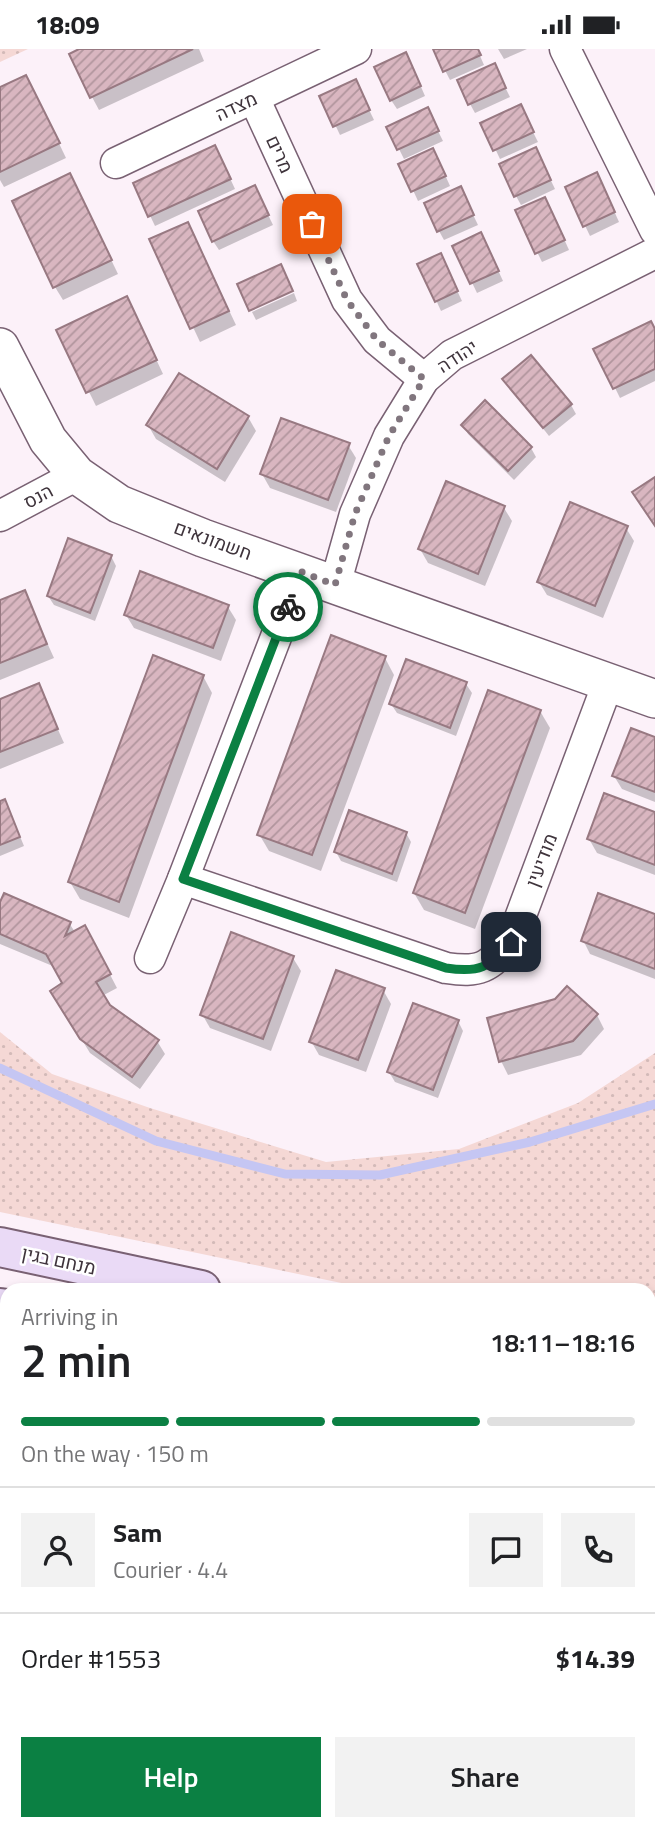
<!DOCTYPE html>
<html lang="en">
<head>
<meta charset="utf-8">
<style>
  :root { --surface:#fff; --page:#f2f2f2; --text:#202124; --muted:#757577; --line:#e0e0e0; --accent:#0b8043 }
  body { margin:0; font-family:"Titillium Web",Heebo,sans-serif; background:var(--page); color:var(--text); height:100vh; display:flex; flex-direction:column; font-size:26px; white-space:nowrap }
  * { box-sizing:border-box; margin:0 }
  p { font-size:23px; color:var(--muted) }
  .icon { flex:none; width:38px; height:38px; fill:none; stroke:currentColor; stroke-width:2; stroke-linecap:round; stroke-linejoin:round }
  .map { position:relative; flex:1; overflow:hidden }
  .details { position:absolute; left:0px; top:1234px; width:656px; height:548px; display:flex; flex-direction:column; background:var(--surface); border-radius:21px 21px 0 0; box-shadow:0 4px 10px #0003 }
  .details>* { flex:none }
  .pin { position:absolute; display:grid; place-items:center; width:60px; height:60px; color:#fff; margin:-30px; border-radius:14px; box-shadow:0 4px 10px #0006 }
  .courier { position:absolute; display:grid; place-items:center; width:70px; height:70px; margin:-35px; border:5px solid #0b8043; border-radius:50%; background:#fff; color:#222; box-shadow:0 2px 9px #0007 }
  .overview em { font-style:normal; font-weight:600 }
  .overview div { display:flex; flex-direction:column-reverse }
  .overview { display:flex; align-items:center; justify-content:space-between; height:119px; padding:0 21px }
  h1 { font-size:46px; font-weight:600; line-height:52px }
  .bar { display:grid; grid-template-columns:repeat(4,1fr); gap:10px 7px; align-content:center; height:84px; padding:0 21px }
  .bar i { height:9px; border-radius:5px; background:var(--line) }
  .bar .selected { background:var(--accent) }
  .bar p { grid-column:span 4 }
  .line { display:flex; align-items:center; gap:18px; padding:0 21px; border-top:2px solid var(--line) }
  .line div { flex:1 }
  .round { display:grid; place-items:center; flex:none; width:74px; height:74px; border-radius:0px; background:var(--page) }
  .button { display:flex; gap:14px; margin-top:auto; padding:14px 21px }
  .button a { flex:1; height:80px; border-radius:0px; background:var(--accent); color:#fff; font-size:28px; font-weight:600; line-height:80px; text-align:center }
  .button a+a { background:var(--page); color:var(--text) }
  .status { display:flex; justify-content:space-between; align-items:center; height:49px; padding:0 35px; background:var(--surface); direction:ltr }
  .status svg { height:19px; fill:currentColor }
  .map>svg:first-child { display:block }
  .grass { fill:url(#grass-dots) }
  .shadow { fill:#0003 }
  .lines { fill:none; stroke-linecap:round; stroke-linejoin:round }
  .stream { stroke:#c5c6f3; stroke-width:9 }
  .building { fill:url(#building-hatch); stroke:#987982; stroke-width:2 }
  .minor-casing { stroke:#796173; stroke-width:33 }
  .tertiary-casing { stroke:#796173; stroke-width:40 }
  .secondary-casing { stroke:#796173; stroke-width:42 }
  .minor { stroke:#fff; stroke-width:30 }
  .tertiary { stroke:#fff; stroke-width:37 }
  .secondary { stroke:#eadaf6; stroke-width:38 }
  .done { stroke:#81767e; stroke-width:7; stroke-dasharray:0 12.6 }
  .route { stroke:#0b8043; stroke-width:9 }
  .labels { text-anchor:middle; stroke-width:5; stroke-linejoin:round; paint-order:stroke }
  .street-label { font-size:19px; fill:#3f343c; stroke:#fff }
</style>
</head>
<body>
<div class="status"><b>18:09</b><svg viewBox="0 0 49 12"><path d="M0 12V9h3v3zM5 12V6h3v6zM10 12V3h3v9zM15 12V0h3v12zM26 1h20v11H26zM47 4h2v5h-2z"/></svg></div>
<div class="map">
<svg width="655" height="1781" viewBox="0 0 655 1781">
  <defs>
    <pattern id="grass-dots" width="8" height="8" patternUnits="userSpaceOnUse" patternTransform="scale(1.75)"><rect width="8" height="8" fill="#f5d8d5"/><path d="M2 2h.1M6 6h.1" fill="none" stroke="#d3bab8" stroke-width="1.8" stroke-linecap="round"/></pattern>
    <pattern id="building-hatch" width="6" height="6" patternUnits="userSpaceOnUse" patternTransform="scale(1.75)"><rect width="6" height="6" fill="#d9b6c0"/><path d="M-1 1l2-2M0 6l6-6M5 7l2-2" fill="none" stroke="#b1959d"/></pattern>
  </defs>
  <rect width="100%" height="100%" fill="#fcf1f9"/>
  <!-- grass -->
  <g class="grass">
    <path d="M0,0H28L0,13Z"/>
    <path d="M0,983L52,1025L150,1059L326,1113L459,1100L578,1054L655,1004V1342L649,1340V1241H375L0,1163Z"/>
  </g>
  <!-- shadow -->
  <g class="shadow">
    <path d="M83,0H199L204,12L99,61L92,48Z"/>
    <path d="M434,0H477L484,16L450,31Z"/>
    <path d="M498,0H527L504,10Z"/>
    <path d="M411,15L425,47L397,60L391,51Z"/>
    <path d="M499,26L510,48L475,64L470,55Z"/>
    <path d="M0,40L34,42L66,109L4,138L0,131Z"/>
    <path d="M360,42L374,71L340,86L322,48Z"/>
    <path d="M525,67L538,93L500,110L483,74Z"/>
    <path d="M432,70L443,92L404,110L388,78Z"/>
    <path d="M220,108L235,140L155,177L135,135Z"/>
    <path d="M540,109L555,140L521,156L516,147Z"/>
    <path d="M438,110L450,137L418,152L401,115Z"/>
    <path d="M602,135L619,173L590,187L567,139Z"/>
    <path d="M77,140L118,225L63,251L55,238Z"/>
    <path d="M259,147L273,176L219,201L213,192Z"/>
    <path d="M465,149L478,176L444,191L439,182Z"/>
    <path d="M550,159L569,201L542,213L517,162Z"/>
    <path d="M188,175L236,276L200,293L152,191Z"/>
    <path d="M486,195L503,232L477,244L455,198Z"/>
    <path d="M420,216H445L462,252L441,262Z"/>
    <path d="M294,244L297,252L256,271L252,263Z"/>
    <path d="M134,263L163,325L96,357L59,282Z"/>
    <path d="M655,282V332L620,349L596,300Z"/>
    <path d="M504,330L571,356L576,365L549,387Z"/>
    <path d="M248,368L256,382L225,433L156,390L148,376Z"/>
    <path d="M463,376L531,399L536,408L514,431L468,385Z"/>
    <path d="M348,396L356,409L336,463L270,439L262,425Z"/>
    <path d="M504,459L512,472L485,537L428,514L420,500Z"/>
    <path d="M626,479L634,492L603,569L547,546L539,533Z"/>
    <path d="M111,507L116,517L95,572L54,556L48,547Z"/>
    <path d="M24,543L54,609L0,631V553Z"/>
    <path d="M228,558L236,571L221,612L134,579L126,566Z"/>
    <path d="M385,609L394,626L321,822L269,802L259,785Z"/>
    <path d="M203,627L212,644L129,869L80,850L70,833Z"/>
    <path d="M466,635L472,644L456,687L397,664L391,655Z"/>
    <path d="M38,636L64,694L0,720V652Z"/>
    <path d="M540,662L550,679L475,880L424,861L414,844Z"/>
    <path d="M655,690V753L622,740L614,727Z"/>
    <path d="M0,754L9,761L24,797L0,807Z"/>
    <path d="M655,765V826L597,804L589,790Z"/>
    <path d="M406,784L411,793L397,833L341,812L336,803Z"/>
    <path d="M0,857L69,874L75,883L92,891L117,939L102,947L109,958L157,992L165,1005L140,1040L90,1004L52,942L64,935L55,918L0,895Z"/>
    <path d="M655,867V930L590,905L583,891Z"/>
    <path d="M293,909L301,922L271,1002L210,979L202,965Z"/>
    <path d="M383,941L391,955L366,1023L319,1006L311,992Z"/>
    <path d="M597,966L604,980L581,1006L508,1026L501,1012Z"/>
    <path d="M458,972L463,982L438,1049L395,1033L389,1023Z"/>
  </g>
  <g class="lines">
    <!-- stream -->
    <path class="stream" d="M0,1019L156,1092L285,1125L380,1126L530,1093L655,1055"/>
  </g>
  <!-- building -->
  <g class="building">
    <path d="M79,0H193L90,49L69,5Z"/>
    <path d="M433,0H478L481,6L443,23Z"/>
    <path d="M406,3L421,37L390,52L374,18Z"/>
    <path d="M495,14L506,39L468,56L457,31Z"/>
    <path d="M26,26L60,94L0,123V38Z"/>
    <path d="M356,30L370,61L333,78L319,47Z"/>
    <path d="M521,55L534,83L493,102L480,74Z"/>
    <path d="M428,58L439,82L397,101L386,78Z"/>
    <path d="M215,96L231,130L148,168L133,134Z"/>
    <path d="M536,98L551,131L514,148L499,115Z"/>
    <path d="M433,99L446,127L411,143L398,115Z"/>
    <path d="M597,123L615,163L583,178L565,138Z"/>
    <path d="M70,124L112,211L53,239L12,152Z"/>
    <path d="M255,136L269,166L212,193L198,162Z"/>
    <path d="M461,137L474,166L437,183L424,154Z"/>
    <path d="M545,148L565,191L535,205L515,161Z"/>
    <path d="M188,173L229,262L190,280L149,190Z"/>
    <path d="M481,183L499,222L470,235L452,197Z"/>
    <path d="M441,204L458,242L435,253L417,215Z"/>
    <path d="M281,215L293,242L249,262L237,235Z"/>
    <path d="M127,247L157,311L86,344L56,281Z"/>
    <path d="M651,272L655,280V320L613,340L593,300Z"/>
    <path d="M531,306L572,355L543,379L502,330Z"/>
    <path d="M179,324L249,367L217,420L146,376Z"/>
    <path d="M485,351L532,398L508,422L461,376Z"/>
    <path d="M281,369L350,394L328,451L260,425Z"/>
    <path d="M655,428V477L632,443Z"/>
    <path d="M446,432L505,457L478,525L418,500Z"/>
    <path d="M570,453L628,477L595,557L537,533Z"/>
    <path d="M68,489L112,506L90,564L47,547Z"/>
    <path d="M140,522L229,556L213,599L124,566Z"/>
    <path d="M25,541L47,595L0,614V551Z"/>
    <path d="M331,586L386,607L312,806L257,786Z"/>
    <path d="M153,606L204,626L119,853L68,833Z"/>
    <path d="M406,610L467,633L450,679L389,655Z"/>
    <path d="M39,634L58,680L0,703V650Z"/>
    <path d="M488,641L541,661L465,864L413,844Z"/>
    <path d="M631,679L655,688V743L612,727Z"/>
    <path d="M604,744L655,763V816L587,790Z"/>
    <path d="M5,750L20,788L0,796V752Z"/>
    <path d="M349,761L407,783L392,825L334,803Z"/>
    <path d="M4,844L71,873L65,887L85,876L111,925L96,933L110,956L159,991L132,1028L80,990L50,942L62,934L46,905L0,885V853Z"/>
    <path d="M598,844L655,865V920L581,892Z"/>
    <path d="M231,883L294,907L263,990L200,966Z"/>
    <path d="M336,921L385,939L358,1011L309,993Z"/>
    <path d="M567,937L598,965L573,992L499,1013L487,969L555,950Z"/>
    <path d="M413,954L459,971L433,1041L387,1023Z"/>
  </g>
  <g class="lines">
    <defs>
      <g id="minor">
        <path d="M565,0L655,181"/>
        <path d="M254,49L347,251L377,291L424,330"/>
        <path d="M116,114L356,0"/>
        <path d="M0,467L77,426"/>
        <path d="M335,536L355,465L389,387L424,330L452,306L655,204"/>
        <path d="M183,830L446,919C480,924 488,919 511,893L608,634"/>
        <path d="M150,909L183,830L301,523"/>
      </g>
      <path id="tertiary" d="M0,298L48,391L77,426L119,455L203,489L655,650"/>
      <g id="secondary">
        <path d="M0,1198L201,1241"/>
        <path d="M0,1259L7,1260"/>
        <path d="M649,1371L655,1373"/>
        <path d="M649,1435L655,1438"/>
      </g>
    </defs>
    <!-- minor casing -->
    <use href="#minor" class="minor-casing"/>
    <!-- tertiary casing -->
    <use href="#tertiary" class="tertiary-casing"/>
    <!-- secondary casing -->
    <use href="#secondary" class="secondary-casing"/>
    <!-- minor -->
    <use href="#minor" class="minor"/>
    <!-- tertiary -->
    <use href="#tertiary" class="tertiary"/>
    <!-- secondary -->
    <use href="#secondary" class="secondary"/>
  </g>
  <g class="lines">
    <!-- done -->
    <path class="done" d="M288,558L302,523L335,536L355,465L389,387L424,330L377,291L347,251L312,175"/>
    <!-- route -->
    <path class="route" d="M288,558L183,830L446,919C480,924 488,919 511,893"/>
  </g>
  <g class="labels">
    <!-- street labels -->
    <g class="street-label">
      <text transform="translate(236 57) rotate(-25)" y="7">מצדה</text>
      <text transform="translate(280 105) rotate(65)" y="7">מרים</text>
      <text transform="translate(457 307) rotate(-33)" y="7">יהודה</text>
      <text transform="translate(38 447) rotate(-28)" y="7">הנס</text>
      <text transform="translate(213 491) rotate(20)" y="7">חשמונאים</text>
      <text transform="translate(541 811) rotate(-69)" y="7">מודיעין</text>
      <text transform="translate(59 1211) rotate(12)" y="7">מנחם בגין</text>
    </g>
  </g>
</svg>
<div class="pin" style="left:312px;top:175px;background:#ea580c"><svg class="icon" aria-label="bag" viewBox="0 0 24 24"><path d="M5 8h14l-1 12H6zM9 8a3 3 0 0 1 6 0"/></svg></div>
<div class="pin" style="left:511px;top:893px;background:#1f2937"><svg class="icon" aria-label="home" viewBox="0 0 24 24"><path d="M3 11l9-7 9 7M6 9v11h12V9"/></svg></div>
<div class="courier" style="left:288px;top:558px"><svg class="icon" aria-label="bike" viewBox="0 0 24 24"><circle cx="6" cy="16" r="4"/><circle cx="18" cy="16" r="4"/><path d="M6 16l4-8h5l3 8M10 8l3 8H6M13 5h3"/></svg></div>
<section class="details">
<div class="overview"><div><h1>2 min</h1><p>Arriving in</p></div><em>18:11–18:16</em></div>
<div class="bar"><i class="selected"></i><i class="selected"></i><i class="selected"></i><i></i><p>On the way · 150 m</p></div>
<div class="line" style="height:126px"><a class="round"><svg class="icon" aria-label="person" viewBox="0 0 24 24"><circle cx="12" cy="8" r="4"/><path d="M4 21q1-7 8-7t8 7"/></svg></a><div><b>Sam</b><p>Courier · 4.4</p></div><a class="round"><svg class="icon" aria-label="chat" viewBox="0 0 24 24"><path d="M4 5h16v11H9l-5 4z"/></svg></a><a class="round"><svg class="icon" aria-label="phone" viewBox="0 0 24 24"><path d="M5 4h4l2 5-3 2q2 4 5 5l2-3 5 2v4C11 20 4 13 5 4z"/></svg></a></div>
<div class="line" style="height:91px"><div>Order #1553</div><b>$14.39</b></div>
<div class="button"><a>Help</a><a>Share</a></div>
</section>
</div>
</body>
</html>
